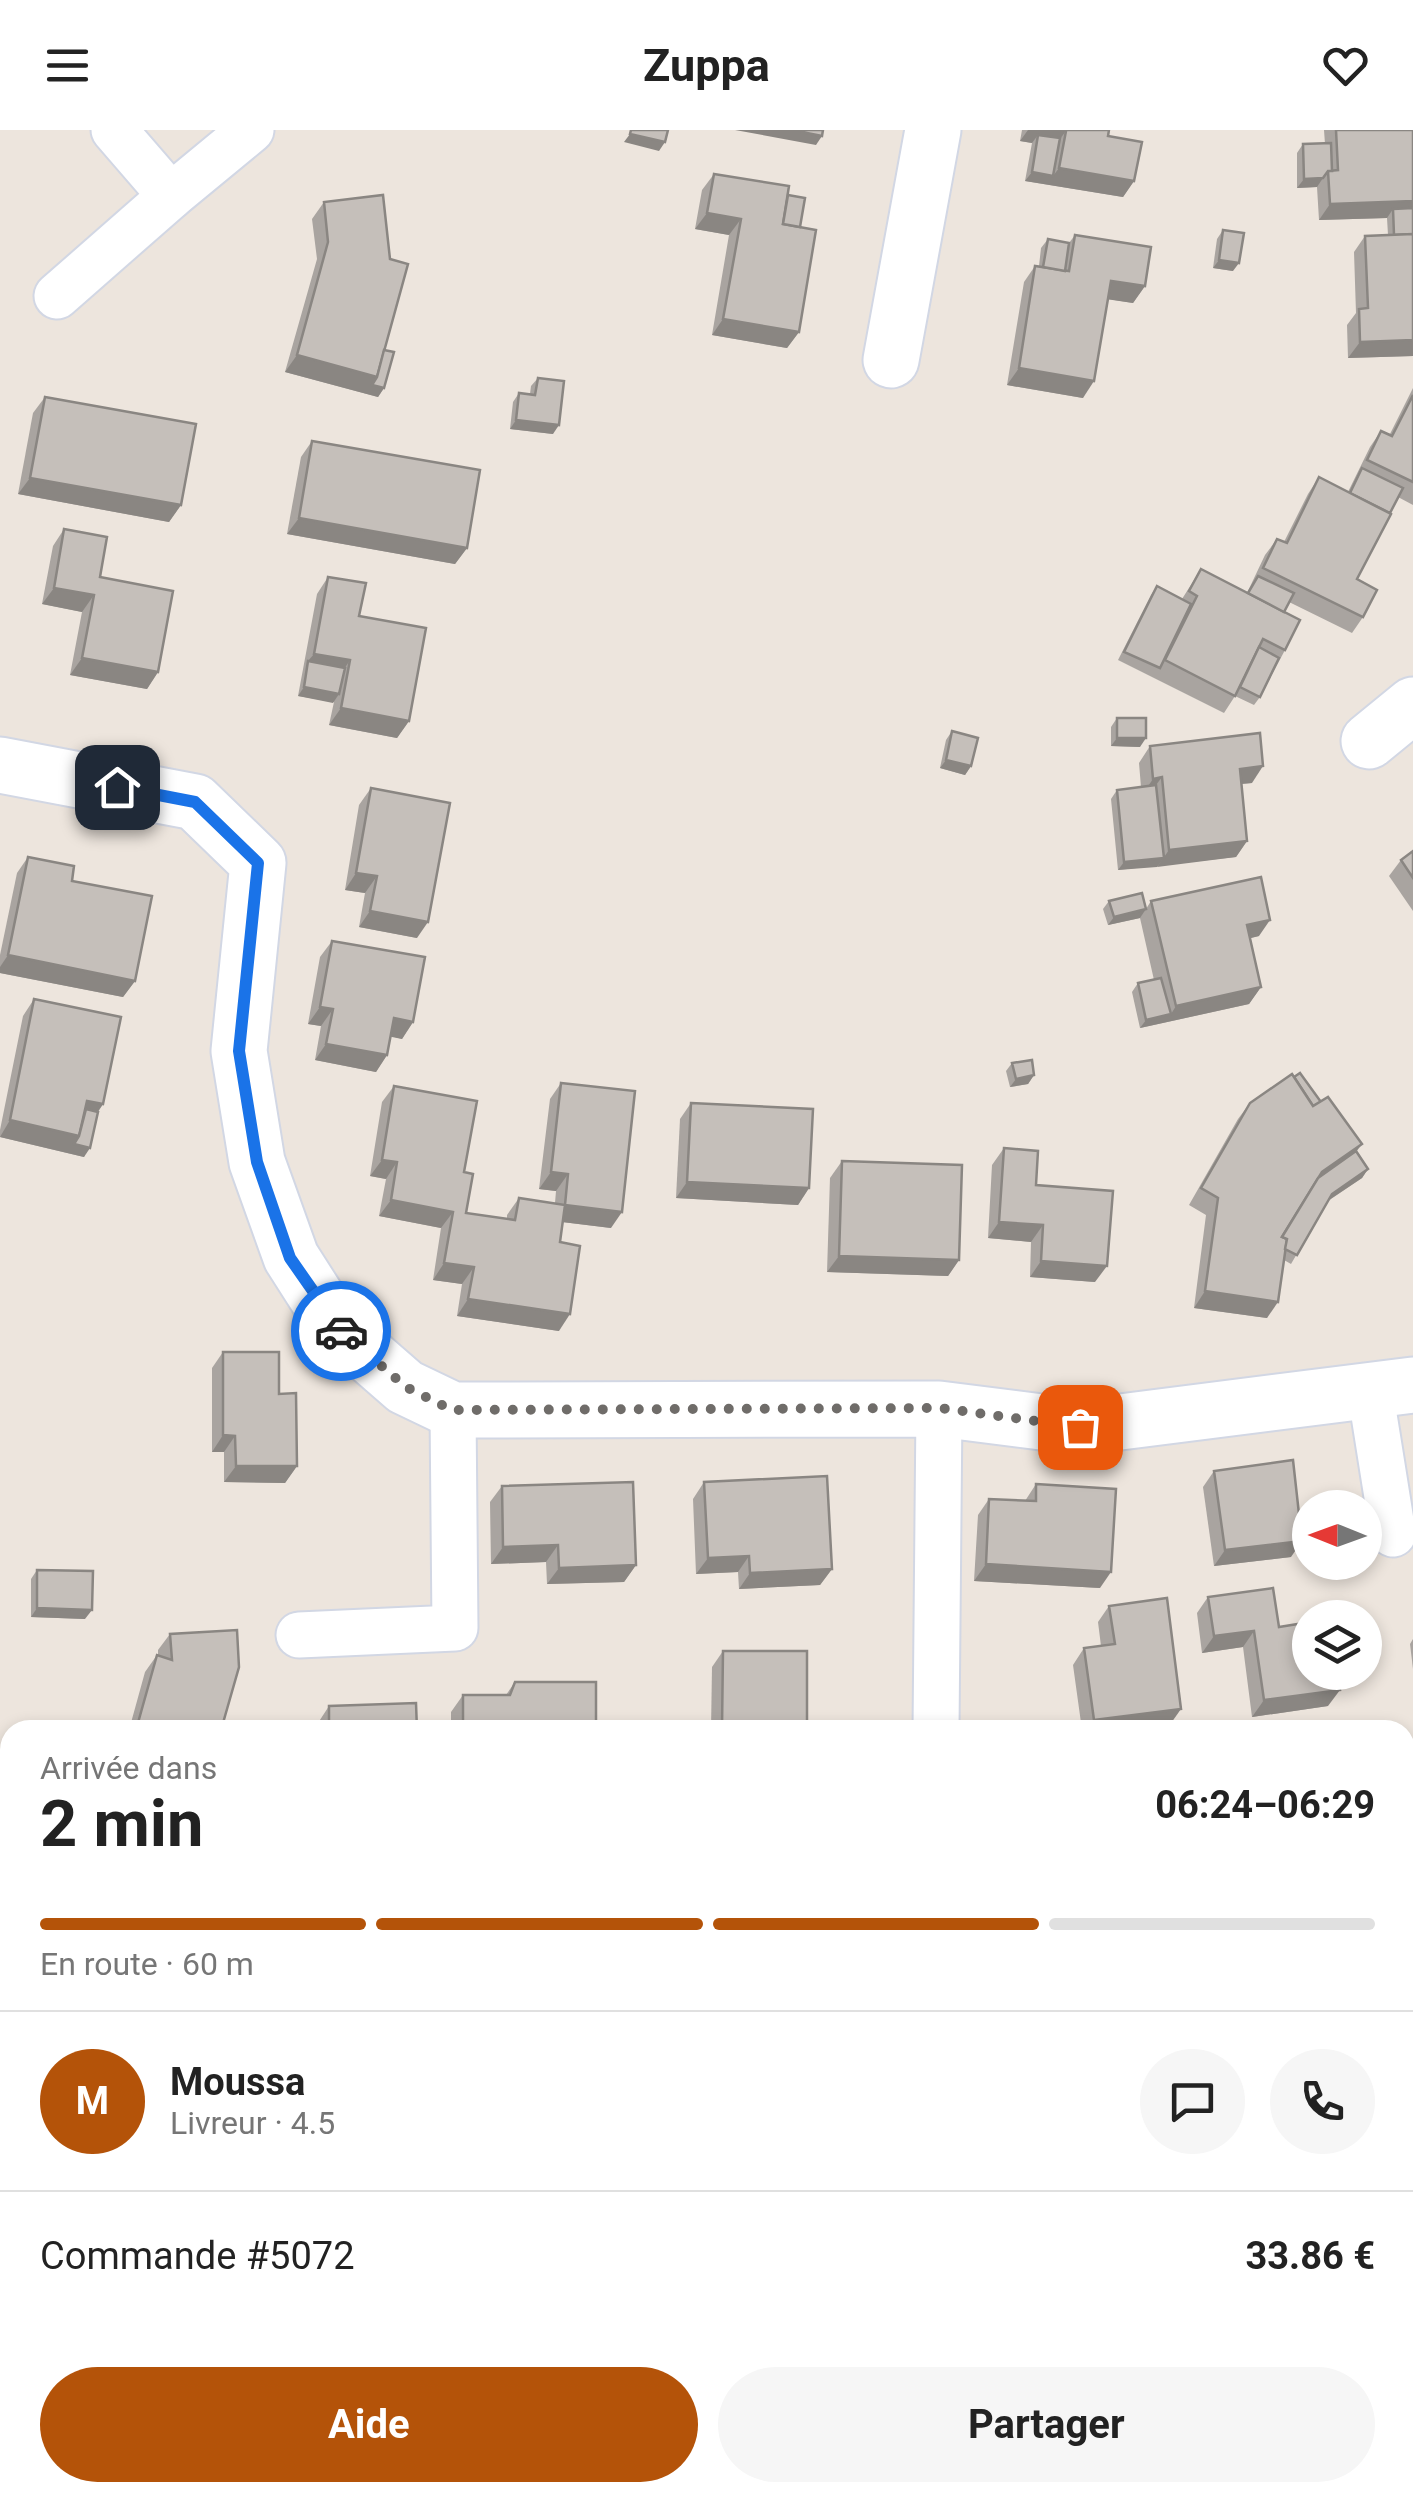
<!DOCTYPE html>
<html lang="fr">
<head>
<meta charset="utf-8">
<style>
  :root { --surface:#fff; --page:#f6f6f6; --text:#222; --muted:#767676; --line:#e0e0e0; --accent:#b45309 }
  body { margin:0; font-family:Roboto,sans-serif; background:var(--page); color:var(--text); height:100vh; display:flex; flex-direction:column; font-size:38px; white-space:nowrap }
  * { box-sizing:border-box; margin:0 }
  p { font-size:32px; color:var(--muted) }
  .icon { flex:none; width:55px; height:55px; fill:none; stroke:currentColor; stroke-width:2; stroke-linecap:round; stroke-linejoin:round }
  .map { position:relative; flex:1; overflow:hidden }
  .side { position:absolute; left:0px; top:1590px; width:1415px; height:782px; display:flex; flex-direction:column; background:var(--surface); border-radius:30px 30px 0 0; box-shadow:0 5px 15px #0003 }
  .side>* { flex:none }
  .needle { width:65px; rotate:271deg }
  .controls { position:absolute; left:1292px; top:1360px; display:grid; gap:20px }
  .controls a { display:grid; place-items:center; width:90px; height:90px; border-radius:50%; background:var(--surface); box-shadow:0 5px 15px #0003; font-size:50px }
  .pin { position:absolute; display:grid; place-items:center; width:85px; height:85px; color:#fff; margin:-42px; border-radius:20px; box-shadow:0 5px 15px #0006 }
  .courier { position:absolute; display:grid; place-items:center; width:100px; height:100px; margin:-50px; border:8px solid #1a73e8; border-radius:50%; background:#fff; color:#222; box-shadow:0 2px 12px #0007 }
  .summary em { font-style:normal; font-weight:700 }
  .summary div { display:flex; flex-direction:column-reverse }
  .summary { display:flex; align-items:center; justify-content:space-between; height:170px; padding:0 40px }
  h1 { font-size:65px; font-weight:700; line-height:75px }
  .bar { display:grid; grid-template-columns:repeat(4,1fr); gap:15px 10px; align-content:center; height:120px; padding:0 40px }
  .bar i { height:12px; border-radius:8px; background:var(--line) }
  .bar .selected { background:var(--accent) }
  .bar p { grid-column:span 4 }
  .line { display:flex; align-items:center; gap:25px; padding:0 40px; border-top:2px solid var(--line) }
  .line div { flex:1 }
  .round { display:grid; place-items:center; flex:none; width:105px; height:105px; border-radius:52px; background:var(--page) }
  .button { display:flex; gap:20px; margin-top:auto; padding:20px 40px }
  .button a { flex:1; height:115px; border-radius:60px; background:var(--accent); color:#fff; font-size:40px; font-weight:700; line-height:115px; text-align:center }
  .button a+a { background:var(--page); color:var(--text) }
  header { display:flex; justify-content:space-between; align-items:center; height:130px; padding:0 40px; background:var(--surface); font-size:45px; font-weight:700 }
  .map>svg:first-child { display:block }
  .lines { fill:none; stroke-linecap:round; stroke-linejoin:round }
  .service-casing { stroke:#d2d7e4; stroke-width:49 }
  .minor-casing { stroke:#d2d7e4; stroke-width:59 }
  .service { stroke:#fff; stroke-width:45 }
  .minor { stroke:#fff; stroke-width:55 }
  .wall { fill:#a9a4a0 }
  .shaded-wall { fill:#8a8682 }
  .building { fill:#c5bfba; stroke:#8a8682; stroke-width:2.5 }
  .done { stroke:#6f6c69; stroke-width:10; stroke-dasharray:0 18 }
  .route { stroke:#1a73e8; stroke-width:12 }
</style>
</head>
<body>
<header><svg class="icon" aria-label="menu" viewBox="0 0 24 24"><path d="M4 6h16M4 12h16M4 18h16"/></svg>Zuppa<svg class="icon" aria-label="heart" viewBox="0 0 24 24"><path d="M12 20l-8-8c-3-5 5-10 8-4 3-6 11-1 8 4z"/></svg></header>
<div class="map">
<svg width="1413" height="2371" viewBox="0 0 1413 2371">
  <rect width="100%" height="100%" fill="#ede5dd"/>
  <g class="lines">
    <defs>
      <g id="service">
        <path d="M114,0L171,66L251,0"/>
        <path d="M57,166L171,66"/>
        <path d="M1370,1260L1393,1404"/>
        <path d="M299,1505L455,1498L453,1280"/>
        <path d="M936,1600L939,1279"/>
      </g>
      <g id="minor">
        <path d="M891,230L933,0"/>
        <path d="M1369,611L1413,575"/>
        <path d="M0,635L195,672L258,733L239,921L257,1032L291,1127L335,1196L405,1257L453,1280L939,1279L1081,1297L1413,1255"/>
        <path d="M0,1992L10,1981"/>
        <path d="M1405,2307L1413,2291"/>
        <path d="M414,2362L425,2371"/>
        <path d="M581,2371L585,2362"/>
        <path d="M894,2371L899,2362"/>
        <path d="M1372,2371L1376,2362"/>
      </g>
    </defs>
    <!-- service casing -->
    <use href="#service" class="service-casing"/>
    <!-- minor casing -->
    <use href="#minor" class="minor-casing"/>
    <!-- service -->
    <use href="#service" class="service"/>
    <!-- minor -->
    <use href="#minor" class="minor"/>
  </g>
  <!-- wall -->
  <g class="wall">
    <path d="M1022,0H1109L1108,6L1134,51L1123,67L1025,51L1032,13L1020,11Z"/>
    <path d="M1324,0H1413V226L1348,228L1347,195L1356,183L1354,122L1365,106L1388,105L1387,88L1319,90L1317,57L1297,58V23L1303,14H1325Z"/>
    <path d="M714,44L788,65L800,97L799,202L787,218L712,205L729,105L695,99L702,60Z"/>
    <path d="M324,72L384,220V258L378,267L285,242L317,129L312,89Z"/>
    <path d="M1223,100L1233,141L1213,138L1217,109Z"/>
    <path d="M1075,105L1145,156L1133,173L1108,169L1083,268L1007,255L1024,152L1035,136H1039L1041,118L1048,109L1069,113Z"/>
    <path d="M538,248L553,304L510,299L513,272L519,263L530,264L531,256Z"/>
    <path d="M1413,258V375L1398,367L1357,449L1363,487L1352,503L1289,472L1284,482L1285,520L1260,567L1254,575L1235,566L1224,583L1118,530L1151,465L1157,456L1182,469L1201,439L1247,463L1265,425L1277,409L1284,412L1308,364L1319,347L1348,362L1370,317L1381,301L1390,304Z"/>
    <path d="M45,267L181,375L169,392L18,364L33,283Z"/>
    <path d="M312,311L467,418L455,434L287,404L301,327Z"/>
    <path d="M64,399L100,447L158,542L147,559L70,545L82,482L42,474L53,416Z"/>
    <path d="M328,447L359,486L409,591L397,608L329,595L334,572L298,566L317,464Z"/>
    <path d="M1117,588L1140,617L1111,616V597Z"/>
    <path d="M952,601L971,636L965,645L940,638L946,610Z"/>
    <path d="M1150,616L1252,653L1241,654L1247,711L1236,727L1118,740L1111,669L1117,660L1141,657L1139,633Z"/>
    <path d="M371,658L417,808L359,797L365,763L345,760L359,675Z"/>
    <path d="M1413,721V781L1389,746L1401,730Z"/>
    <path d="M28,727L72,751L135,851L123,867L0,843V825L17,743Z"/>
    <path d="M1109,771L1146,779L1151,771L1259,806L1250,808L1261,857L1249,874L1140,898L1132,862L1138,853L1154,850L1140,788L1108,795L1103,779Z"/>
    <path d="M332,811L413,892L402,909L391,906L387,925L376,942L315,930L321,896L308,894L320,827Z"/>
    <path d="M34,869L103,974L98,982L84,1027L0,1007V1000L23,886Z"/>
    <path d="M1012,933L1034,945L1028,954L1010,957L1006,941Z"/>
    <path d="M561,953L611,1098L562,1092L560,1112L559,1201L457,1186L462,1154L433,1150L441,1098L379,1086L386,1049L370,1046L382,972L394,956L464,1042L466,1083L507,1089V1085L519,1068L555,1073L556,1061L539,1059L550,969Z"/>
    <path d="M691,973L809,1058L798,1075L676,1068L680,989Z"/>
    <path d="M1250,973L1356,1021L1368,1039L1362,1048L1328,1071L1291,1134L1284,1130L1267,1188L1194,1178L1206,1085L1189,1075L1238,989Z"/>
    <path d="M1004,1018L1036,1055L1095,1152L1030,1147L1031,1112L988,1108L992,1035Z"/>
    <path d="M842,1031L959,1130L948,1146L827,1142L830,1048Z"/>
    <path d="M223,1222L279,1264L297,1336L285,1353L224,1352V1322H212V1238Z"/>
    <path d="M1214,1341L1291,1427L1214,1436L1203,1357Z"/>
    <path d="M704,1352L832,1439L820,1455L739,1459L738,1442L696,1444L693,1369Z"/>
    <path d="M1036,1354L1100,1458L974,1451L978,1385L989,1369L1025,1371Z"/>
    <path d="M502,1356L636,1435L624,1452L547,1454L546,1432L491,1434L490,1372Z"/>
    <path d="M37,1440L85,1489L31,1487V1449Z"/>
    <path d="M1208,1467L1279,1497L1328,1576L1252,1587L1243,1517L1202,1523L1197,1483Z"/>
    <path d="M1109,1476L1169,1596L1137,1600H1082L1073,1535L1084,1518L1101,1516L1098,1492Z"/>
    <path d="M170,1504L221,1600H129L145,1542L157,1525L158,1526V1520Z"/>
    <path d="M1413,1509V1539L1410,1514Z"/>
    <path d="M723,1521L806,1600H711L712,1537Z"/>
    <path d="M515,1552L596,1600H451V1582L463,1565H506Z"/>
    <path d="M329,1576L417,1600H294L296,1597L318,1596V1593Z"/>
    <path d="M631,2362H767L762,2371H627Z"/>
    <path d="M1230,2362H1244L1240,2368Z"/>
  </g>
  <!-- shaded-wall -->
  <g class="shaded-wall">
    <path d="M735,0H803L822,6L816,15Z"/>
    <path d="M1028,0H1061L1066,1L1054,17L1038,5L1032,13L1020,11Z"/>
    <path d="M630,4L665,12L659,21L624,12Z"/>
    <path d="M1059,38L1134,51L1123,67L1025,51L1032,42L1053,46Z"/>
    <path d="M1323,48L1317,57L1297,58L1304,49Z"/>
    <path d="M1413,71V87L1393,79L1387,88L1319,90L1330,74Z"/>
    <path d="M707,83L741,89L729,105L695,99Z"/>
    <path d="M1219,130L1239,133L1233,141L1213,138Z"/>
    <path d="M1111,151L1145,156L1133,173L1099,168Z"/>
    <path d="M723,189L799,202L787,218L712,205Z"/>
    <path d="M1413,210V226L1348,228L1360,212Z"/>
    <path d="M297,225L377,247L384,258L378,267L285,242Z"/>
    <path d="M1019,238L1094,251L1083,268L1007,255Z"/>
    <path d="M516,290L559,295L553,304L510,299Z"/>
    <path d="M30,348L181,375L169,392L18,364Z"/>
    <path d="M299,388L467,418L455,434L287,404Z"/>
    <path d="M54,458L94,465L82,482L42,474Z"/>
    <path d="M314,524L350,530L339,547L308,531Z"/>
    <path d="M82,528L158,542L147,559L70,545Z"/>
    <path d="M304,557L339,564L333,573L298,566Z"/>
    <path d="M341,578L409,591L397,608L329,595Z"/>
    <path d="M1117,608H1146L1140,617L1111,616Z"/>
    <path d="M946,630L971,636L965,645L940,638Z"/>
    <path d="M1263,636L1252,653L1228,655L1240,639Z"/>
    <path d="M1162,647L1150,663L1142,665L1153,649Z"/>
    <path d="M1247,711L1236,727L1157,737L1169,720Z"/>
    <path d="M1164,728L1157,737L1118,740L1124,732Z"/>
    <path d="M356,743L377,746L365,763L345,760Z"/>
    <path d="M1146,779L1140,788L1108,795L1114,787Z"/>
    <path d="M370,781L428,792L417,808L359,797Z"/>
    <path d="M1270,790L1259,806L1235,812L1247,795Z"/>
    <path d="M8,825L135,851L123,867L0,843V837Z"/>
    <path d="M1261,857L1249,874L1140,898L1146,890L1171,884L1176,876Z"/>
    <path d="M320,877L333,879L321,896L308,894Z"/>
    <path d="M394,888L413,892L402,909L382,905Z"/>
    <path d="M326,914L387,925L376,942L315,930Z"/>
    <path d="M1034,945L1028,954L1010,957L1016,949Z"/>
    <path d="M87,971L103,974L92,990L80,988Z"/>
    <path d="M10,990L79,1006L90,1018L84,1027L0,1007Z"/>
    <path d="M1362,1014L1350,1030L1312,1057L1322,1042Z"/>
    <path d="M382,1030L397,1032L386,1049L370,1046Z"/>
    <path d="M1368,1039L1362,1048L1326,1072L1332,1064Z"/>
    <path d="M551,1042L568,1044L556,1061L539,1059Z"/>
    <path d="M687,1052L809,1058L798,1075L676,1068Z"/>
    <path d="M391,1070L453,1082L441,1098L379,1086Z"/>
    <path d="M565,1075L622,1082L611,1098L554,1091Z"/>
    <path d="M999,1092L1043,1095L1031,1112L988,1108Z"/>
    <path d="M839,1126L959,1130L948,1146L827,1142Z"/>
    <path d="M1041,1131L1107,1136L1095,1152L1030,1147Z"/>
    <path d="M444,1133L474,1137L462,1154L433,1150Z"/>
    <path d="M1205,1161L1278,1172L1267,1188L1194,1178Z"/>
    <path d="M468,1169L570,1184L559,1201L457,1186Z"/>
    <path d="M223,1305L235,1306L224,1322H212Z"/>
    <path d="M236,1336H297L285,1353L224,1352Z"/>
    <path d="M1302,1411L1291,1427L1214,1436L1225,1420Z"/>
    <path d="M558,1415L546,1432L491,1434L503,1417Z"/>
    <path d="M749,1426L738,1442L696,1444L708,1428Z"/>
    <path d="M986,1434L1111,1442L1100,1458L974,1451Z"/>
    <path d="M636,1435L624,1452L547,1454L559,1438Z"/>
    <path d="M832,1439L820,1455L739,1459L750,1443Z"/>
    <path d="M37,1478L92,1480L85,1489L31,1487Z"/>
    <path d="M1254,1501L1243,1517L1202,1523L1214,1506Z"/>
    <path d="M1340,1560L1328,1576L1252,1587L1264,1570Z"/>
    <path d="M1181,1579L1169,1596L1137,1600H1087L1094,1590Z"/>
    <path d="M722,1598L807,1599L720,1600Z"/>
    <path d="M10,1798V1804L0,1813V1807Z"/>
    <path d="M10,1842V1848L0,1857V1852Z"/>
    <rect x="1405" y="1940" width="8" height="16"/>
    <path d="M10,2214V2219L0,2229V2223Z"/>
  </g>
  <!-- building -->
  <g class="building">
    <path d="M631,0H668L665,12L630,4Z"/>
    <path d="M803,0H823L822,6L802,2Z"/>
    <path d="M1061,0H1109L1108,6L1142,12L1134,51L1059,38L1066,1Z"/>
    <path d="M1336,0H1413V71L1330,74L1328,41L1338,40Z"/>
    <path d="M1038,5L1060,8L1053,46L1032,42Z"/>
    <path d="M1331,13L1332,41H1328L1323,48L1304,49L1303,14Z"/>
    <path d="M714,44L789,56L783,94L816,100L799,202L723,189L741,89L707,83Z"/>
    <path d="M383,65L390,129L408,134L377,247L297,225L328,112L324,72Z"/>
    <path d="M788,65L805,68L800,97L783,94Z"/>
    <path d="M1413,78V104L1394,105L1393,79Z"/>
    <path d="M1223,100L1244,103L1239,133L1219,130Z"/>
    <path d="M1413,104V210L1360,212L1359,179L1368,178L1365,106Z"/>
    <path d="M1075,105L1151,117L1145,156L1111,151L1094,251L1019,238L1035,136L1069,141Z"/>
    <path d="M1048,109L1069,113L1065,141L1043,137Z"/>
    <path d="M384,220L394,222L384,258L372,255L377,247Z"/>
    <path d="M538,248L564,251L559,295L516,290L519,263L535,265Z"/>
    <path d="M1413,265V352L1367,330L1381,301L1392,306Z"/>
    <path d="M45,267L196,294L181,375L30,348Z"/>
    <path d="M312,311L480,340L467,418L299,388Z"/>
    <path d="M1362,338L1403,358L1390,383L1350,363Z"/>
    <path d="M1319,347L1391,384L1357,449L1377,460L1363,487L1263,438L1277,409L1287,413Z"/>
    <path d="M64,399L107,407L100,447L173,461L158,542L82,528L94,465L54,458Z"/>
    <path d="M1201,439L1300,490L1285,520L1263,509L1235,566L1165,530L1197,466L1189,461Z"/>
    <path d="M1258,446L1294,463L1284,482L1248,463Z"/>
    <path d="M328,447L366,453L359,486L426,498L409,591L341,578L350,530L314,524Z"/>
    <path d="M1157,456L1191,474L1160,538L1124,522Z"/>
    <path d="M1259,517L1279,528L1260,567L1240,557Z"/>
    <path d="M308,531L345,538L339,564L304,557Z"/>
    <rect x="1117" y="588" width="29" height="20"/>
    <path d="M952,601L978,608L971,636L946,630Z"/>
    <path d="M1260,603L1263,636L1240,639L1247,711L1169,720L1162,647L1153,649L1150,616Z"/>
    <path d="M1156,655L1164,728L1124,732L1117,660Z"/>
    <path d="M371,658L450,673L428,792L370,781L377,746L356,743Z"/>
    <path d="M1413,721V748L1401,730Z"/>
    <path d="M28,727L74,736L72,751L152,766L135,851L8,825Z"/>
    <path d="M1261,747L1270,790L1247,795L1261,857L1176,876L1151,771Z"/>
    <path d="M1142,763L1146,779L1114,787L1109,771Z"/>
    <path d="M332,811L425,827L413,892L394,888L387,925L326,914L333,879L320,877Z"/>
    <path d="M1161,848L1171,884L1146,890L1138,853Z"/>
    <path d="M34,869L121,887L103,974L87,971L79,1006L10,990Z"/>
    <path d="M1032,930L1034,945L1016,949L1012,933Z"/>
    <path d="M1300,943L1321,972L1313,976L1294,947Z"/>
    <path d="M1292,944L1313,976L1328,967L1362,1014L1322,1042L1282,1107L1287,1109L1278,1172L1205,1161L1218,1068L1201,1058L1250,973Z"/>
    <path d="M561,953L635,961L622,1082L565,1075L568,1044L551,1042Z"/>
    <path d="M394,956L477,971L464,1042L473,1044L466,1083L515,1090L519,1068L565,1075L560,1112L580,1116L570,1184L468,1169L474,1137L444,1133L453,1082L391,1070L397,1032L382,1030Z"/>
    <path d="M691,973L813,979L809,1058L687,1052Z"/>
    <path d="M86,979L98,982L90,1018L74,1014L79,1006Z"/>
    <path d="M1004,1018L1038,1021L1036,1055L1113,1061L1107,1136L1041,1131L1043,1095L999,1092Z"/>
    <path d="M1356,1021L1368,1039L1332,1064L1297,1125L1285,1119L1287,1109L1282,1107L1318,1048Z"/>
    <path d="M842,1031L962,1035L959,1130L839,1126Z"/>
    <path d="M223,1222H279V1264L296,1263L297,1336H236L235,1306L223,1305Z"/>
    <path d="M1293,1330L1302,1411L1225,1420L1214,1341Z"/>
    <path d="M827,1346L832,1439L750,1443L749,1426L708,1428L704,1352Z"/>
    <path d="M633,1352L636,1435L559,1438L558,1415L503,1417L502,1356Z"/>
    <path d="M1036,1354L1116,1359L1111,1442L986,1434L989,1369L1036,1371Z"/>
    <path d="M37,1440L93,1441L92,1480L37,1478Z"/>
    <path d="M1273,1458L1279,1497L1310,1492V1542H1337L1340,1560L1264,1570L1254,1501L1214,1506L1208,1467Z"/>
    <path d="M1167,1468L1181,1579L1094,1590L1084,1518L1115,1514L1109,1476Z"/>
    <path d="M237,1500L239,1537L221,1600H136L157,1525L172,1530L170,1504Z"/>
    <path d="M723,1521H807V1599L722,1598Z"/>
    <path d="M515,1552H596V1600H463V1565H510Z"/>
    <path d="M416,1573L417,1600H296V1597L329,1596V1576Z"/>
    <rect x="1405" y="1717" width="8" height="71"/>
    <path d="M0,1760L10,1770V1798L0,1807Z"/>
    <rect x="1405" y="1788" width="8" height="152"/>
    <path d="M0,1811L10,1821V1842L0,1852Z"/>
    <path d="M10,2130V2214L0,2223V2140Z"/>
    <path d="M217,2362H328L319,2371H208Z"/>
    <path d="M634,2362H665L681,2371H630Z"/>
    <path d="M665,2362H692L701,2367L699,2371H681Z"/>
    <path d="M712,2362H767L762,2371H728Z"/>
    <path d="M1074,2362H1222L1218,2371H1069Z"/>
  </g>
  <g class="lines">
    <!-- done -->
    <path class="done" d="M341,1201L406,1257L452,1280L940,1278L1080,1297"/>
    <!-- route -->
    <path class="route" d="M117,657L195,672L258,733L239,921L257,1032L290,1128L341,1201"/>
  </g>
</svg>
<div class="controls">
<a><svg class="needle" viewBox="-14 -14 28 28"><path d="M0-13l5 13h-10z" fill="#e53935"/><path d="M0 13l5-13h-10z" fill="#767676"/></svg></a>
<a><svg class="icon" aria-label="layers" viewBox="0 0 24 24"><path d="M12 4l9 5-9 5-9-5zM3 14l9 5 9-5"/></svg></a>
</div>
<div class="pin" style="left:1080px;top:1297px;background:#ea580c"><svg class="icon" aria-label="bag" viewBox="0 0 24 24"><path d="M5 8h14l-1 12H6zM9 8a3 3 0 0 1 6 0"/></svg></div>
<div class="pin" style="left:117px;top:657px;background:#1f2937"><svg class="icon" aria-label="home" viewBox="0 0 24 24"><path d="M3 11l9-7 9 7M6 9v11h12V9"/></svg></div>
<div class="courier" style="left:341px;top:1201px"><svg class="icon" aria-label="car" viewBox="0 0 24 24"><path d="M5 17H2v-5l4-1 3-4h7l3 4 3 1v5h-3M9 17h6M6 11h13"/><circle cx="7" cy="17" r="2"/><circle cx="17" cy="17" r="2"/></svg></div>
<section class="side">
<div class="summary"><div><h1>2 min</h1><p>Arrivée dans</p></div><em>06:24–06:29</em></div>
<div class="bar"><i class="selected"></i><i class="selected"></i><i class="selected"></i><i></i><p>En route · 60 m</p></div>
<div class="line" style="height:180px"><b class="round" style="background:var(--accent);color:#fff">M</b><div><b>Moussa</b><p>Livreur · 4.5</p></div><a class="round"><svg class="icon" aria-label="chat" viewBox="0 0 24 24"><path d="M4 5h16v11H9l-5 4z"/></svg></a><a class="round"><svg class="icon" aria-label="phone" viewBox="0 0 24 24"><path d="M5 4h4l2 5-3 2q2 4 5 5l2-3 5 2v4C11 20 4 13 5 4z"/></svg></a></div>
<div class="line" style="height:130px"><div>Commande #5072</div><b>33.86 €</b></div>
<div class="button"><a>Aide</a><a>Partager</a></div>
</section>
</div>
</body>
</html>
